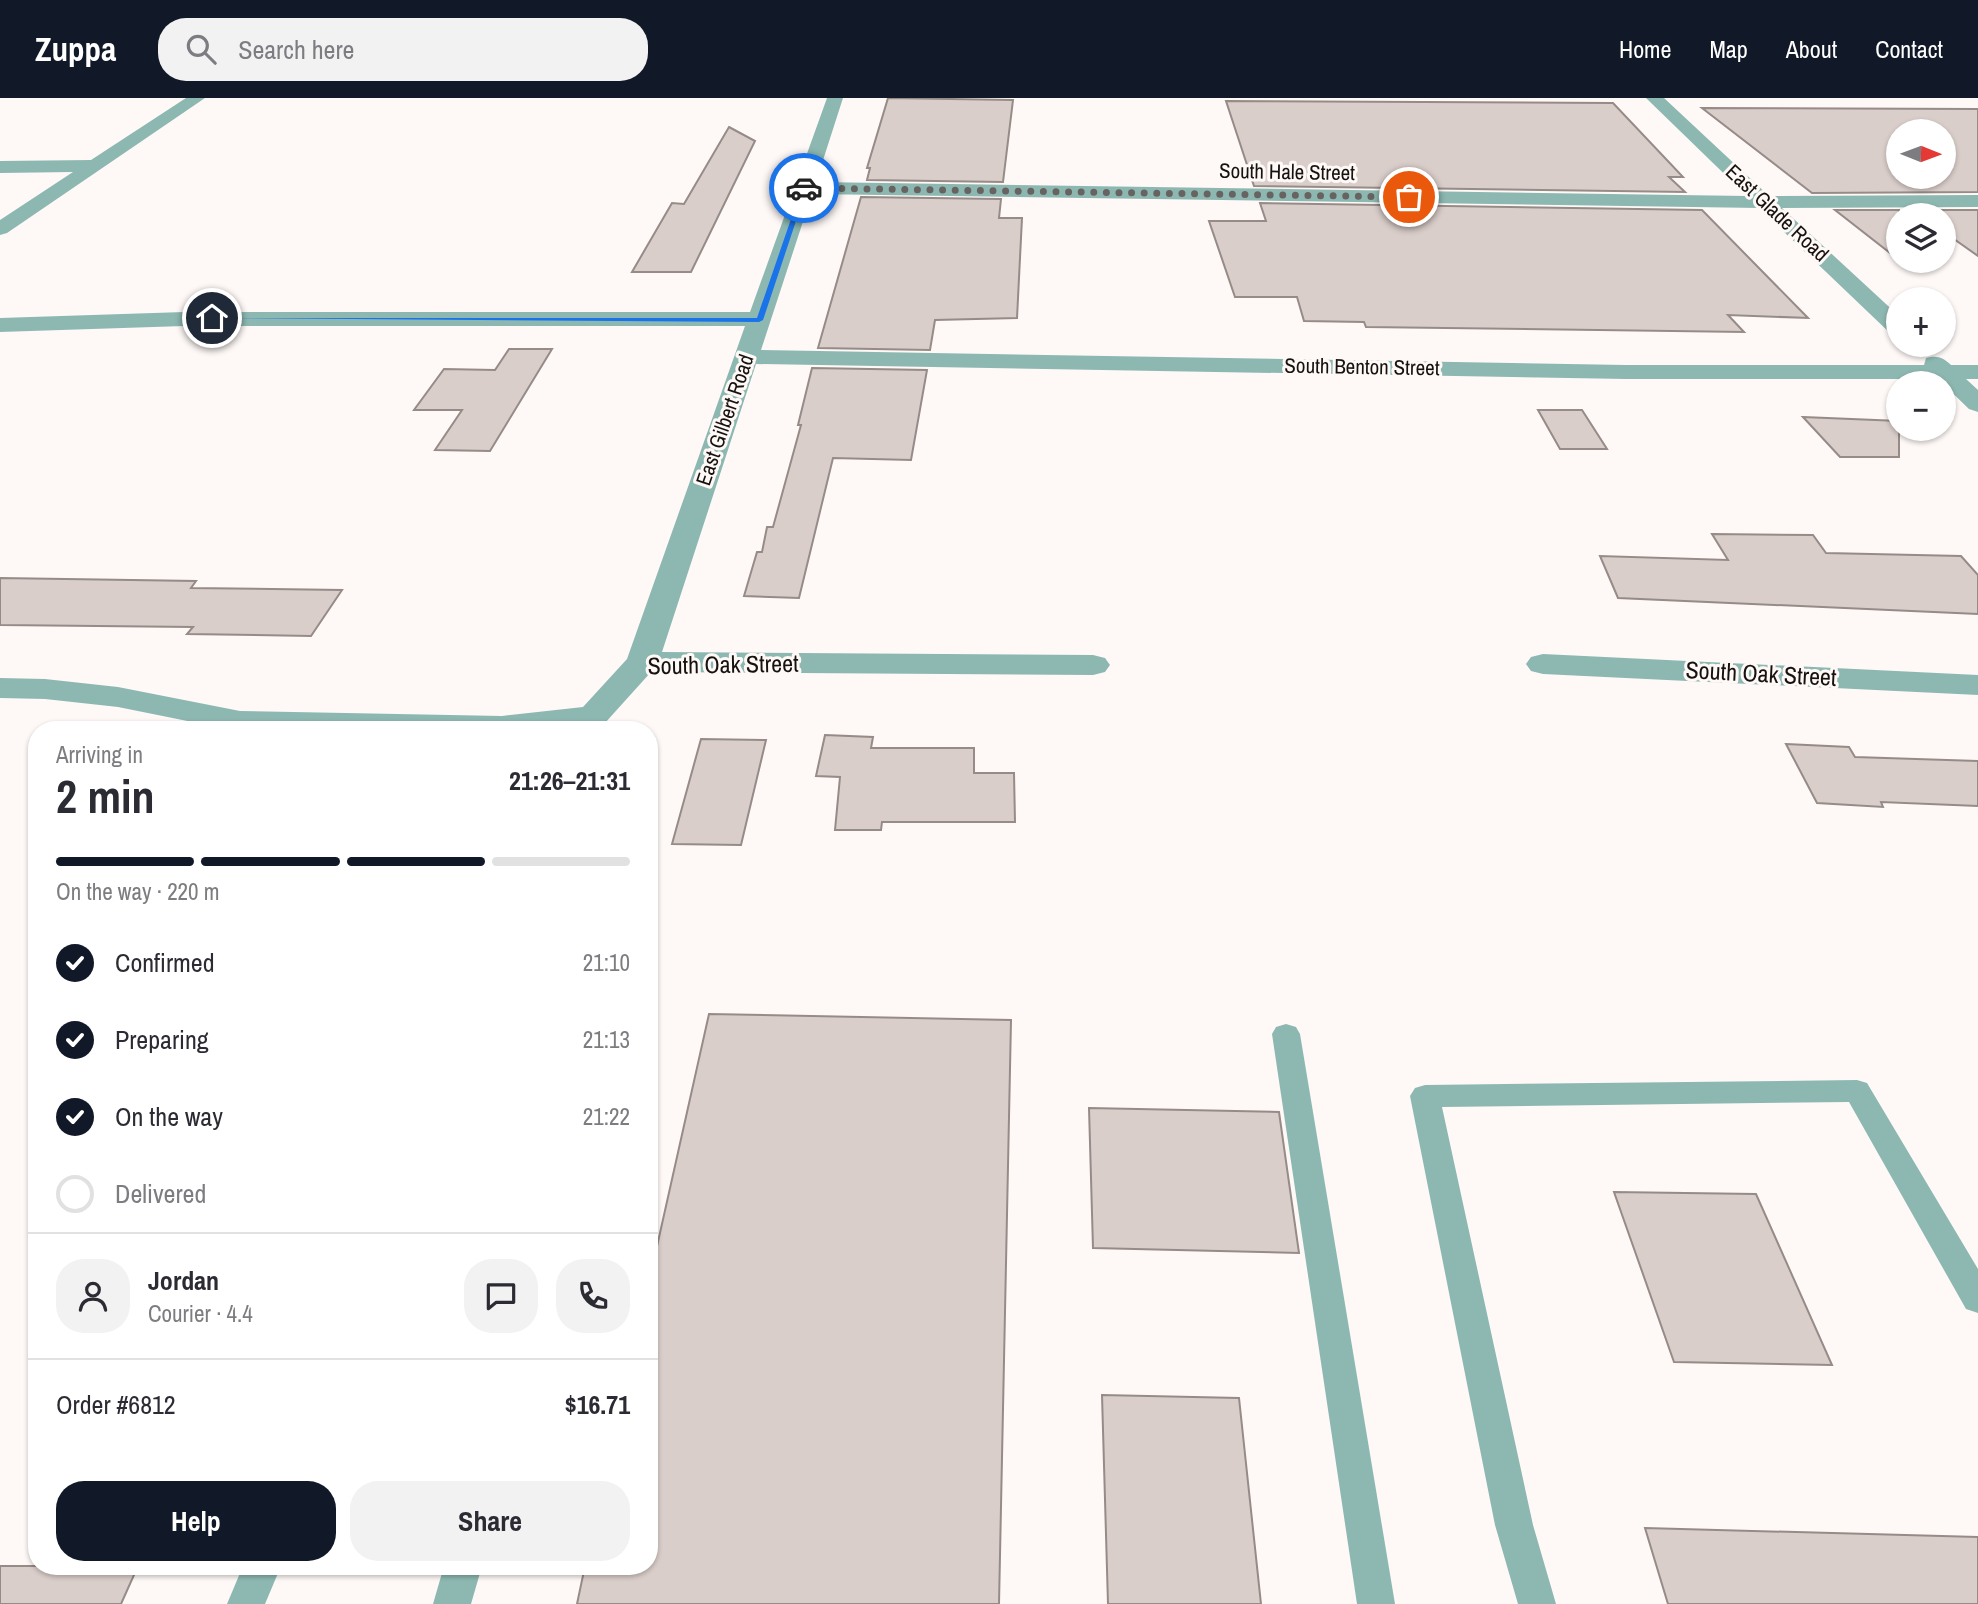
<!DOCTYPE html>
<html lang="en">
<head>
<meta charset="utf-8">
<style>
  :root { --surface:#fff; --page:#f2f2f3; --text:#2b2b33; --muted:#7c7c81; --line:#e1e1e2; --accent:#111827 }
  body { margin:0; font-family:"Archivo Narrow",sans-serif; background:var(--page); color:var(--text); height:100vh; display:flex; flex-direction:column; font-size:26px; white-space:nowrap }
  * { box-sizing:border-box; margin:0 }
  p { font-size:23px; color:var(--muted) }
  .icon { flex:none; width:38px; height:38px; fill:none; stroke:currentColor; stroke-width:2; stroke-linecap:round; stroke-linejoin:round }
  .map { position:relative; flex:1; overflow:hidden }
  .sheet { position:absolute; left:28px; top:623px; width:630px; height:854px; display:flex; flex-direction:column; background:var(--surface); border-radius:28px; box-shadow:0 2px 5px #0004 }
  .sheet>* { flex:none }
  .needle { width:46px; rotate:91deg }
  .tools { position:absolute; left:1886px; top:21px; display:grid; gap:14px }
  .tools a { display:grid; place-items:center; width:70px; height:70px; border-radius:50%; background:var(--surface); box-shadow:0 2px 5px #0004; font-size:35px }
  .pin { position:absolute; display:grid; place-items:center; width:60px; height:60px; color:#fff; margin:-30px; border:4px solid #fff; border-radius:50%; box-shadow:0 2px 7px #0007 }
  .courier { position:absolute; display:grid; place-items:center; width:70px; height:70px; margin:-35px; border:5px solid #1a73e8; border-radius:50%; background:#fff; color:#222; box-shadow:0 2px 9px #0007 }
  .head em { font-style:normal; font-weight:700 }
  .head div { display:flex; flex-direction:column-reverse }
  .head { display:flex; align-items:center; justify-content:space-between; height:119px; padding:0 28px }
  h1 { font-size:46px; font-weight:700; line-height:52px }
  .bar { display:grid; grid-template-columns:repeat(4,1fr); gap:10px 7px; align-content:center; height:84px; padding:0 28px }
  .bar i { height:9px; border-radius:5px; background:var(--line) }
  .bar .selected { background:var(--accent) }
  .bar p { grid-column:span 4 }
  .line { display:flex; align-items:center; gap:18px; padding:0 28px; border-top:2px solid var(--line) }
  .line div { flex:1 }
  .round { display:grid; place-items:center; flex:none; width:74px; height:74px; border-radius:28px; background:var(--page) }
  ol { padding:0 28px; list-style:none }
  li { display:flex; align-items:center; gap:21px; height:77px }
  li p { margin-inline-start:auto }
  li .icon { padding:7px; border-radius:50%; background:var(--accent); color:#fff; stroke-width:4 }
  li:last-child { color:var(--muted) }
  li i { width:38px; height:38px; border:4px solid var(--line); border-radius:50% }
  .action { display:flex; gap:14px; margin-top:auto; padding:14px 28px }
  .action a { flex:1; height:80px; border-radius:28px; background:var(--accent); color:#fff; font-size:28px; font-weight:700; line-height:80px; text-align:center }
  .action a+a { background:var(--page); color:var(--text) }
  header { display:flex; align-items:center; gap:42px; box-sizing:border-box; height:98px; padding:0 35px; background:var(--accent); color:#fff }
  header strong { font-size:33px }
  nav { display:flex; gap:38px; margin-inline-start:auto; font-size:24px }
  .search { width:490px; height:63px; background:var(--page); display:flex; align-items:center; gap:18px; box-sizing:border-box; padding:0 24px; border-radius:28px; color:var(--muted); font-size:26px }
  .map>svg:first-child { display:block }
  .building { fill:#daceca; stroke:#968b87; stroke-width:2; fill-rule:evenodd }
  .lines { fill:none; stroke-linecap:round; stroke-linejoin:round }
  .lane { fill:#8db8b1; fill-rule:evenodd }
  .street { fill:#8db8b1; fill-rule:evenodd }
  .route { fill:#1a73e8 }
  .done { stroke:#676361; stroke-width:7; stroke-dasharray:0 12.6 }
  .labels { text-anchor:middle; stroke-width:6; stroke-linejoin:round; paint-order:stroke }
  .far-street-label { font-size:21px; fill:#161210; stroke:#fef9f7 }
  .street-label { font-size:24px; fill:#161210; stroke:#fef9f7 }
</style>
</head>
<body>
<header>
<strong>Zuppa</strong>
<div class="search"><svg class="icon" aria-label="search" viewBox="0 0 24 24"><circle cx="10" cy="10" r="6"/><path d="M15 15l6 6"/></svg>Search here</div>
<nav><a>Home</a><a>Map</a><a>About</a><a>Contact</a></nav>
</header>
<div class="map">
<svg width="1978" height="1506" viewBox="0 0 1978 1506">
  <rect width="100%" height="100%" fill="#fef9f7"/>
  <!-- building -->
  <g class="building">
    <path d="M888,0L1013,2L1003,84L867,82L870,70H867Z"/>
    <path d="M1226,3L1613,5L1683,79H1669L1685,94L1254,88Z"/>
    <path d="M1702,10L1978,11V94L1812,95ZM1899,33H1944V79H1899Z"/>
    <path d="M729,29L755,43L691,174H632L672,105L684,106Z"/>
    <path d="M861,99L1001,101L999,120H1022L1017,220L935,222L930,252L818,250Z"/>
    <path d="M1260,105L1702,112L1808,220L1728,217L1744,234L1366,229L1364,224L1304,223L1297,199H1235L1209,123H1266Z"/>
    <path d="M1835,112H1899V162Z"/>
    <path d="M1914,112H1978V158L1944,134V117H1921Z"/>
    <path d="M509,251H552L490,353L435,352L462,312H414L444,271L495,272Z"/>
    <path d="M812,270L927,272L911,362L833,360L799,500L744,498L757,454H762L767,429H773L801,327H798Z"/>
    <path d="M1538,312H1582L1607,351H1560Z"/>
    <path d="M1803,319L1899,323V359H1840Z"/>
    <path d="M1712,436L1813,437L1826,455L1961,458L1978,477V516L1618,500L1600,458L1728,462Z"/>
    <path d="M0,480L196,483L191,490L342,492L311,538L187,536L193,529L0,527Z"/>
    <path d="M825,637L873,639L871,650H974V675H1014L1015,724H882L881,732H835L840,679L816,678Z"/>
    <path d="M701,641L766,642L741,747L672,746Z"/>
    <path d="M1786,646L1849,649L1855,659L1978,663V708L1881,704L1883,709L1817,705Z"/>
    <path d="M709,916L1011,922L999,1506H577L585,1468H649V1184Z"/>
    <path d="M1089,1010L1279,1014L1299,1155L1093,1150Z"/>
    <path d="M1614,1094L1756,1096L1832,1267L1674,1264Z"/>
    <path d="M1102,1297L1239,1300L1261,1506H1108Z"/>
    <path d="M1645,1430L1978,1439V1506H1668Z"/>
    <path d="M0,1468H138L121,1506H0Z"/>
  </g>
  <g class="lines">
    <!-- lane -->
    <g class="lane">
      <path d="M1286,926L1296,929L1300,936L1395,1506H1357L1272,936L1276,929Z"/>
      <path d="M1857,982L1867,985L1978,1171V1215L1966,1211L1849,1004L1442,1009L1533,1427L1556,1506H1518L1495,1427L1410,998L1415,990L1425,987Z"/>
      <path d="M243,1468H281L265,1506H227Z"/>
      <path d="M444,1468H482L471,1506H433Z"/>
    </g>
    <!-- street -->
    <g class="street">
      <path d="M186,0H205L7,135L0,137V122L73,74L0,75V63L91,62Z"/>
      <path d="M827,0H843L816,84L1747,98L1646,0H1664L1769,98L1978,97V109L1782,110L1899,218V238L1891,236L1759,110L812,96L761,252L1626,267H1924L1926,260C1937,257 1943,259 1951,267H1978V281H1966L1978,292V314L1969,311L1938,281H1626L756,266L662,554L1093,557L1105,560L1110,567L1105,574L1093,577L651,574L605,625L562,632H232L118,609L45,601L0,600V580L45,581L118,589L240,613L502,618L583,609L627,561L745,228H184L0,234V220L184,214H750Z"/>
      <path d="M1543,556L1978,577V597L1543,576L1531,573L1526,566L1531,559Z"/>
    </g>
  </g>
  <!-- route -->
  <path class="route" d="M802,89L807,90L763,222L759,224L208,220H757Z"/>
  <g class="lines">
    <!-- done -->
    <path class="done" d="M804,90L1409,99"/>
  </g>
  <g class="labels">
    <!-- far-street labels -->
    <g class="far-street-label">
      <text transform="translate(1287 74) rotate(1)" y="7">South Hale Street</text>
      <text transform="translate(1777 115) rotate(43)" y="7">East Glade Road</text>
      <text transform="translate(1362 269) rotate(1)" y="7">South Benton Street</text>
      <text transform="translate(725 322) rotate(-71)" y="7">East Gilbert Road</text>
    </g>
    <!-- street labels -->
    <g class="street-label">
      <text transform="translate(723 567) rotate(-1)" y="8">South Oak Street</text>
      <text transform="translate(1761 576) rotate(3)" y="8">South Oak Street</text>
    </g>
  </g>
</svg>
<div class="tools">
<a><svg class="needle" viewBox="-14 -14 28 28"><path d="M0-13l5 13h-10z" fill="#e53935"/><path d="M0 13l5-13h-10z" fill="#7c7c81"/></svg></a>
<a><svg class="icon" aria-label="layers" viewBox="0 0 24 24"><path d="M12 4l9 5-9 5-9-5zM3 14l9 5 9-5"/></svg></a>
<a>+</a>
<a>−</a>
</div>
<div class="pin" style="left:1409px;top:99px;background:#ea580c"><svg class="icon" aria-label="bag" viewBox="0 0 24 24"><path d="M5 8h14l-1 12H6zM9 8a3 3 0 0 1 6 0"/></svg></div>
<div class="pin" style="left:212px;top:220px;background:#1f2937"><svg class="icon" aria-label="home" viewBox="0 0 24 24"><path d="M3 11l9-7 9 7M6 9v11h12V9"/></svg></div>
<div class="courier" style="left:804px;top:90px"><svg class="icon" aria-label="car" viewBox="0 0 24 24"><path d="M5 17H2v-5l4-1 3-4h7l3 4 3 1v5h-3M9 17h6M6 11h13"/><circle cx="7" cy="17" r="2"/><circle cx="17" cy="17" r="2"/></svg></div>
<section class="sheet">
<div class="head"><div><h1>2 min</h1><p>Arriving in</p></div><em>21:26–21:31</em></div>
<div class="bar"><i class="selected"></i><i class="selected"></i><i class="selected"></i><i></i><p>On the way · 220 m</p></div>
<ol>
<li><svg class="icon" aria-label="check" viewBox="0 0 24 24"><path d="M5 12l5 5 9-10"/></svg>Confirmed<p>21:10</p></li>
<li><svg class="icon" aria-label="check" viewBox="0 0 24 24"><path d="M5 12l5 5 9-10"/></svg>Preparing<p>21:13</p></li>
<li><svg class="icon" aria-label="check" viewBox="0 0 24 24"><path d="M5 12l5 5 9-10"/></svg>On the way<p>21:22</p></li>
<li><i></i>Delivered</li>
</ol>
<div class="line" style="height:126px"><a class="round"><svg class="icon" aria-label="person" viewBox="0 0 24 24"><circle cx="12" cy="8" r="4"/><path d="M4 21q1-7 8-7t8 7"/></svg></a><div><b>Jordan</b><p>Courier · 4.4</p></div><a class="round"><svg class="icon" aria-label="chat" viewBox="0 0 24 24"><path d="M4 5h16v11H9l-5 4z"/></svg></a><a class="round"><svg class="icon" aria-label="phone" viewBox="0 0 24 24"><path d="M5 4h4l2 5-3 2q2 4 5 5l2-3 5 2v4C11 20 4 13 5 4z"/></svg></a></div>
<div class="line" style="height:91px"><div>Order #6812</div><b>$16.71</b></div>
<div class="action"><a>Help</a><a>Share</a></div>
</section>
</div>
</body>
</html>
